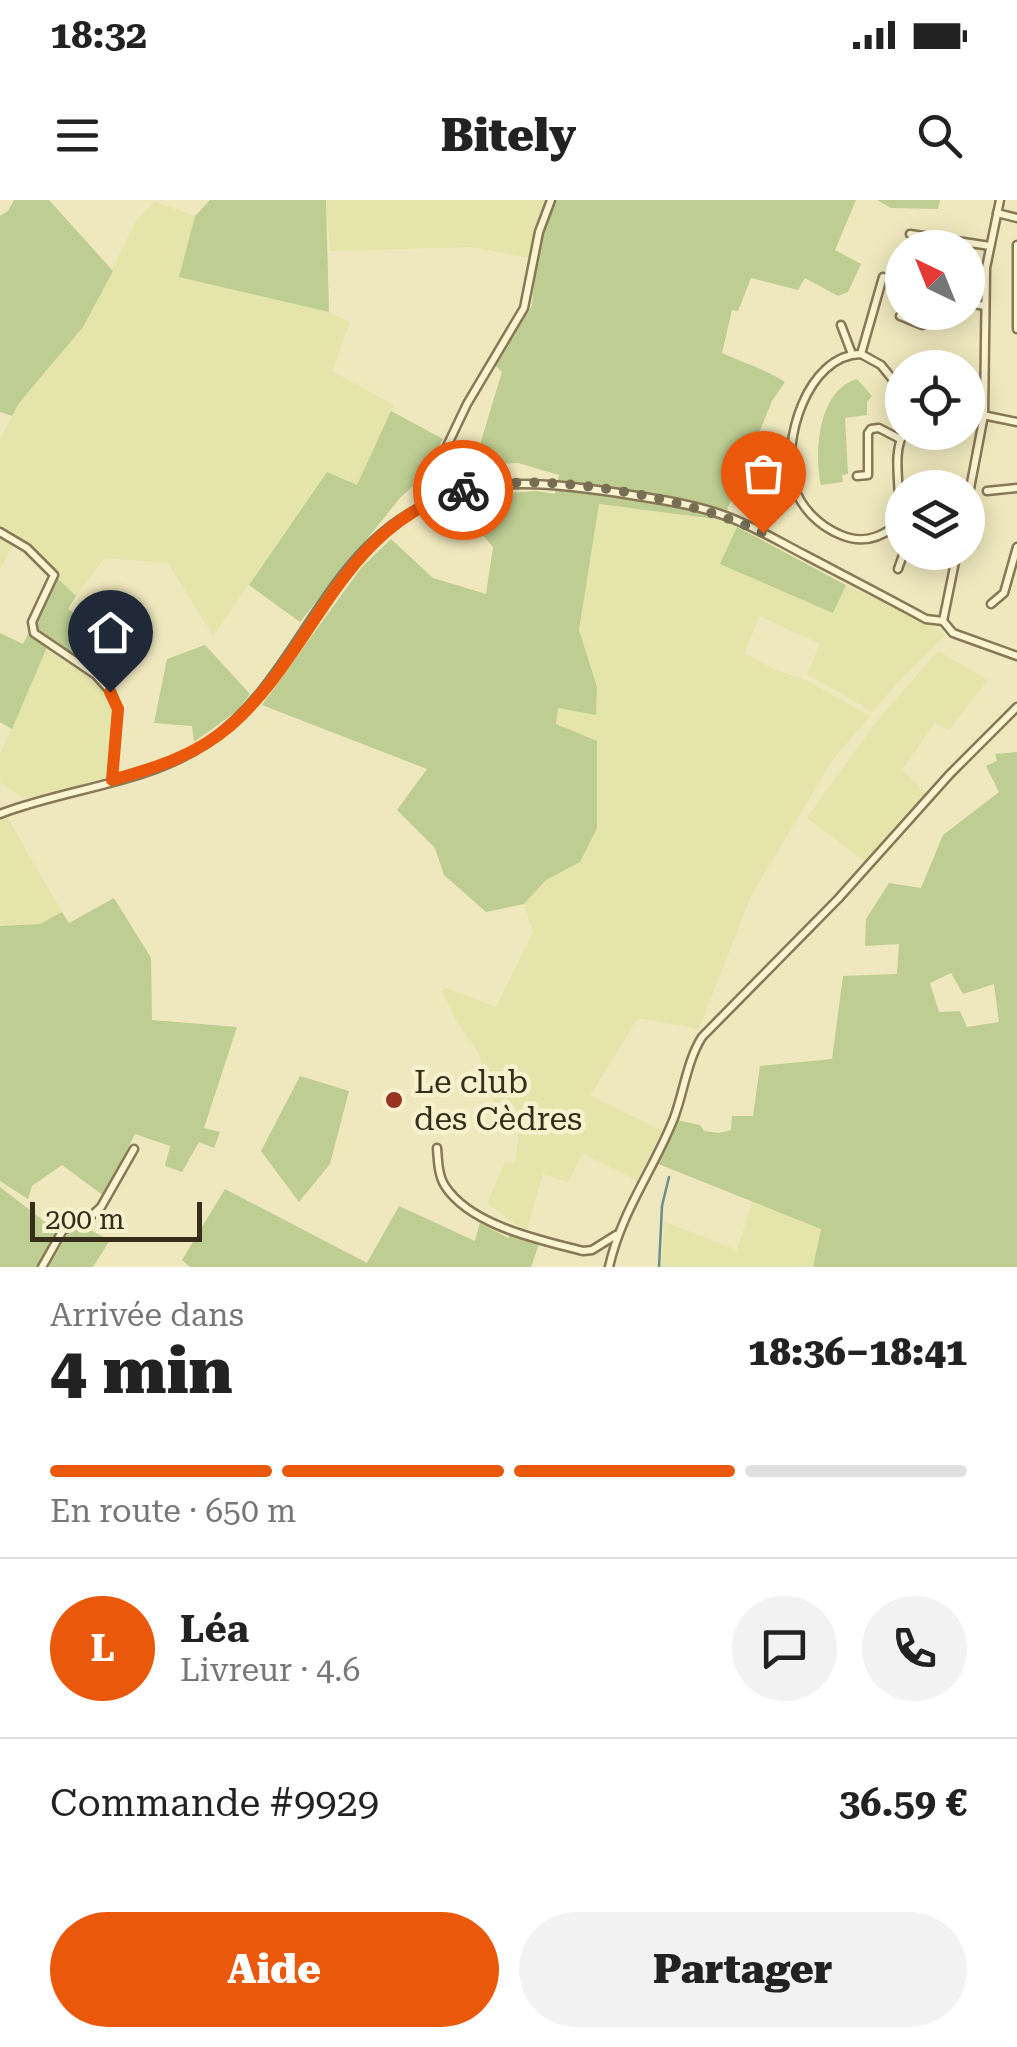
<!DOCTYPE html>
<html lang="fr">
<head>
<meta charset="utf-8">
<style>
  :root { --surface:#fff; --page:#f2f2f2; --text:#222; --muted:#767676; --line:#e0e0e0; --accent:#ea580c }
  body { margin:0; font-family:"Roboto Serif",serif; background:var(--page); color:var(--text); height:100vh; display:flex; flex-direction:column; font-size:38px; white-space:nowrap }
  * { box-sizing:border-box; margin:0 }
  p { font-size:32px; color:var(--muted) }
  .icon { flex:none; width:55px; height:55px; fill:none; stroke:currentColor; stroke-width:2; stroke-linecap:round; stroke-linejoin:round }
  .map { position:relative; height:1067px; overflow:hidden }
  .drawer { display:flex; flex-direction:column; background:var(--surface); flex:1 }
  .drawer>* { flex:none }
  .needle { width:65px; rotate:317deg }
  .buttons { position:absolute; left:885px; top:30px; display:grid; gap:20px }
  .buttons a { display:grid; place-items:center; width:100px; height:100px; border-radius:50%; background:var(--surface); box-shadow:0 5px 25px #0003; font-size:50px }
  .scale { position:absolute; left:30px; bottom:25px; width:172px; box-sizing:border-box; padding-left:10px; border:5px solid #372d1b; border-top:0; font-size:28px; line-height:35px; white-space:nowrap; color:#372d1b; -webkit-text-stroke:8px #f7f1ce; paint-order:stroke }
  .pin { position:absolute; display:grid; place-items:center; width:85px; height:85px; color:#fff; margin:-102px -42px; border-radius:50% 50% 50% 0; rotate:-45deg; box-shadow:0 0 10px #0007 }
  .pin .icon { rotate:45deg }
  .courier { position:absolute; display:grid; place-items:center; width:100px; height:100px; margin:-50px; border:8px solid #ea580c; border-radius:50%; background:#fff; color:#222; box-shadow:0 2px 12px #0007 }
  .summary em { font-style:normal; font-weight:800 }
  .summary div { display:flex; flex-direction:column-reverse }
  .summary { display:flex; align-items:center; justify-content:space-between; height:170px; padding:0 50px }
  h1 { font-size:65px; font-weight:800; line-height:75px }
  .bar { display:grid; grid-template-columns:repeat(4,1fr); gap:15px 10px; align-content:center; height:120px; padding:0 50px }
  .bar i { height:12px; border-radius:8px; background:var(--line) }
  .bar .on { background:var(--accent) }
  .bar p { grid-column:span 4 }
  .line { display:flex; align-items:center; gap:25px; padding:0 50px; border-top:2px solid var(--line) }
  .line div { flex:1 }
  .round { display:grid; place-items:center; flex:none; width:105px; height:105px; border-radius:52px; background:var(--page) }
  .button { display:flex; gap:20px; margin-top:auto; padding:20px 50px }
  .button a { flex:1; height:115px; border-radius:60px; background:var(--accent); color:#fff; font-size:40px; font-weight:800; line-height:115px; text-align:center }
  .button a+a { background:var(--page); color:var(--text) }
  .status { display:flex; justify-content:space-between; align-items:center; height:70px; padding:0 50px; background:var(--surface); direction:ltr }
  .status svg { height:28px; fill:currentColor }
  header { display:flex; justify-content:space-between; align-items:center; height:130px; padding:0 50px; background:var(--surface); font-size:45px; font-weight:800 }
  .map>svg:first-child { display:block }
  .farmland { fill:#e5e4ab }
  .green { fill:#becd92; fill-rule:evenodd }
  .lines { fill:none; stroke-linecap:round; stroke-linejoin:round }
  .stream { stroke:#698f8b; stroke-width:2.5 }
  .minor-casing { stroke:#887856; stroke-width:11 }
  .minor { stroke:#faf4d1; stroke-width:6 }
  .done { stroke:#776e54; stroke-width:10; stroke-dasharray:0 18 }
  .route { stroke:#ea580c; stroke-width:12 }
  .poi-dot { fill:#993424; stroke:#f7f1ce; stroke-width:4 }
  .labels { text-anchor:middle; stroke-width:9; stroke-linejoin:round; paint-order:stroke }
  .poi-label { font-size:32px; fill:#372d1b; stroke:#f7f1ce; text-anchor:start }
</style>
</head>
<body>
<div class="status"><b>18:32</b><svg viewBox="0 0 49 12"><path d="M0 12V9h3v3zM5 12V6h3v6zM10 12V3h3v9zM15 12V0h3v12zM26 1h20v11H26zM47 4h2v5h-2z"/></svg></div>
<header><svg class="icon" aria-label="menu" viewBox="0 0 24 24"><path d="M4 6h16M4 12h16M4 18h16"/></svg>Bitely<svg class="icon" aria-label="search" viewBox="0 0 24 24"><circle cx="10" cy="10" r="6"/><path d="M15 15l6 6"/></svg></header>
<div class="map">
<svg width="1017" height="1067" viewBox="0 0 1017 1067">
  <rect width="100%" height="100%" fill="#efe8be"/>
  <!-- farmland -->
  <g class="farmland">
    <path d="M326,0H546L538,16L530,58L471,47L330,51Z"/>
    <path d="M155,2L195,16L180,77L329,112L350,122L332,171L394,205L357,286L327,272L213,436L168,363L105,358L76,396L56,377L55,369L17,337L0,370V239L19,203L83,127L137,19Z"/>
    <path d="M599,303L723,320L737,327L721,364L833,412L846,385L931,425L945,435L897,483L873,512L807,474L820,444L760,416L744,453L778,471L806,480L870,516L832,561L751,696L699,829L638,818L590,896L662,930L637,981L583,953L568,982L543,974L526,1032L487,1003L505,962L515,963L521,913L506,897L495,905L478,852L456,821L442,791L446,788L496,807L533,732L524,704L546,680L580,662L556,525L557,508L596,514L597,487L579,430Z"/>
    <path d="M47,447L97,481L109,501L113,514L105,579L24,599L0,582V554Z"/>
    <path d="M938,451L988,480L949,530L935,522L902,570L926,593L866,662L807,618L876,522Z"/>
    <path d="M7,617L62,712L40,724L0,726V621Z"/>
    <path d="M752,1002L822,1029L813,1067H661L665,1022L737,1050Z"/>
  </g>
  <!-- green -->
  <g class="green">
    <path d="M14,0H49L113,71L83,127L19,203L12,216L0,212V16L8,11Z"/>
    <path d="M210,0H326L329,112L179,77L195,16Z"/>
    <path d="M557,0H856L835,50L861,64L848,92L838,96L805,78L798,90L751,78L738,111L732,110L722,153C743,163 766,169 785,182L772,201L723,320L599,304L579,430L597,487L596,515L558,508L556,524L597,541V628L580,662L546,680L524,704L486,712L444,675L435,648L397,610L427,569L262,505L361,368L391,339L433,378L486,394L493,347L476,327L480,313L473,296L535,291L555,294L559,275L518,263L474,264L502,172L495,165L532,106L536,60L545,23Z"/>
    <path d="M877,0H940L938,9L891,8Z"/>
    <path d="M857,179L872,196L867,202V215L845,218L848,274L842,275L843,282L821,285C814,253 818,190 857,179Z"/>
    <path d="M391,211L443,239L421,279L400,298L300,422L249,385L327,272L357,285Z"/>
    <path d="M737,327L846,385L833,413L720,364Z"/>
    <path d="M56,377L76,396L68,409L74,413L83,401L104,417L71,456L35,431L34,424Z"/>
    <path d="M0,433L23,444L28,434L47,447L12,529L0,522Z"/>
    <path d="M205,445L250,494L237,511L194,542L192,526L154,523L167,459Z"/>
    <path d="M1017,552V1067H813L821,1029L656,963L677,920L700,925L704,931L719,933L731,930L732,916H753L760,866L832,859L843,776L897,774L899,744L865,746L866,719L889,683L921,688L943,635L999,592L986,566L997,561L995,554ZM951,773L963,794L994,784L999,822L967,827L960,811L939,812L930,783Z"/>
    <path d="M114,698L151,758L152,820L237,827L204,928L220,932L214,948L199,942L182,972L165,966L170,946L135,934L104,996L62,965L32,986L28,999L0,981V726L40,724L62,712L69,723Z"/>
    <path d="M300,876L349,891L330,964L299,1002L261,951Z"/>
    <path d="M0,987L57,1031L36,1067H0Z"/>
    <path d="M225,989L367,1063L399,1006L475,1041L480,1023L508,1038L510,1035L539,1044L531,1067H190L182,1060Z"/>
    <path d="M82,1026L110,1040L93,1067H48L68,1034Z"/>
  </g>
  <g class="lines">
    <!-- stream -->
    <path class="stream" d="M659,1067L662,1006L669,977"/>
    <defs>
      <g id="minor">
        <path d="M997,13L1017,18"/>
        <path d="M910,34L990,46"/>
        <path d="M1017,45V129"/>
        <path d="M968,103L985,106"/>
        <path d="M900,116L922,125L930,120L933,112"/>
        <path d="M841,125L852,154"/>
        <path d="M861,154L883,77"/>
        <path d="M902,191L881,165L861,154C807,155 781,242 794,286C801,308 819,326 841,335C860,343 876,340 892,328C908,298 888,262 904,232"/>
        <path d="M968,212L1017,222"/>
        <path d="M857,276L868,275V233L871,229L879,228L900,239"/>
        <path d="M987,291L1017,288"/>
        <path d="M439,298L435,274L438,265L467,204L524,108L539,32L551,0"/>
        <path d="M968,299L984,215L986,68L1000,0"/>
        <path d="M760,300L794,287"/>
        <path d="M892,328L902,347"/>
        <path d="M0,332L27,348L54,375L32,422L34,433L96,475L111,492L118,509L112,580"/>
        <path d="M898,369L904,352"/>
        <path d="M991,404L1004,393L1017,347"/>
        <path d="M943,421L953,433L1017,456"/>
        <path d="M943,421L957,352"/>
        <path d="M0,614C67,588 147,584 207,543C280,493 309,404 370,344C444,272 525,279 619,293C654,299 690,303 723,315C752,325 778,341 805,355C845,376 886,397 926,419L943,421"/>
        <path d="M437,948C438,960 438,975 445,986C471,1026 541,1040 583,1051L592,1050L616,1035"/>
        <path d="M42,1067L63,1030L88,1019L101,1007L134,949"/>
        <path d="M609,1067C621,1012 654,969 674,918C684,891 687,861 702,837L838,699L950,574L1017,507"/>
      </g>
    </defs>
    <!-- minor casing -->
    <use href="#minor" class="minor-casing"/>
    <!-- minor -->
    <use href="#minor" class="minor"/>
  </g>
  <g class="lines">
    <!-- done -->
    <path class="done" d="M463,290C540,268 691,298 763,333"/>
    <!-- route -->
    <path class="route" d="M110,492L118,509L112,580C155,568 195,556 230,526C316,451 340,325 463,290"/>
  </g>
  <!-- markers -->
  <circle class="poi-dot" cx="394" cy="900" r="10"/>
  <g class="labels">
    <!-- poi labels -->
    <g class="poi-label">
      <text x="414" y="893">Le club<tspan x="414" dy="37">des Cèdres</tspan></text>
    </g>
  </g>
</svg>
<div class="buttons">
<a><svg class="needle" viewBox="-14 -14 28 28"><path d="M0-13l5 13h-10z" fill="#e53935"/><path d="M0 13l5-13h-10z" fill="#767676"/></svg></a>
<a><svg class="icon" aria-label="locate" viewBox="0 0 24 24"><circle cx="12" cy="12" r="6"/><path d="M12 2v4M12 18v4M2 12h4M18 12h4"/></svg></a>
<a><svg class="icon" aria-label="layers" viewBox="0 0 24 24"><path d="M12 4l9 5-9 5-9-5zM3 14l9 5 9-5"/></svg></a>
</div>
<div class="scale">200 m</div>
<div class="pin" style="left:763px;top:333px;background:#ea580c"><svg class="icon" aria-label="bag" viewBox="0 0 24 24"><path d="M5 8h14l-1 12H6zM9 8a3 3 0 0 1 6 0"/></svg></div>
<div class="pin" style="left:110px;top:492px;background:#1f2937"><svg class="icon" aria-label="home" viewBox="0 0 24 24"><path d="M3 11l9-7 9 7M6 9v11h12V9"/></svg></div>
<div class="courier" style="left:463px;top:290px"><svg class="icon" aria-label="bike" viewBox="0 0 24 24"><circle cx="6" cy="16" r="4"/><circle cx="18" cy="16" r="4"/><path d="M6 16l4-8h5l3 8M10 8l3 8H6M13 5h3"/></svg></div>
</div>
<section class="drawer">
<div class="summary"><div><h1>4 min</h1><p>Arrivée dans</p></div><em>18:36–18:41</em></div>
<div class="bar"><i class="on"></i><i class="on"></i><i class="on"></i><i></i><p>En route · 650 m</p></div>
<div class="line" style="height:180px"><b class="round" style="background:var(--accent);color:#fff">L</b><div><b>Léa</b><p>Livreur · 4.6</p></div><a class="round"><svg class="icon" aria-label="chat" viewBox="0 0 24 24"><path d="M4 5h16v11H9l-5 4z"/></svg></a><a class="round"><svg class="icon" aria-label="phone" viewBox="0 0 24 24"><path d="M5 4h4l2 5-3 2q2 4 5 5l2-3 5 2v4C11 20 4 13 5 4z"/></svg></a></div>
<div class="line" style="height:130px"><div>Commande #9929</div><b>36.59 €</b></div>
<div class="button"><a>Aide</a><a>Partager</a></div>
</section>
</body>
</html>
